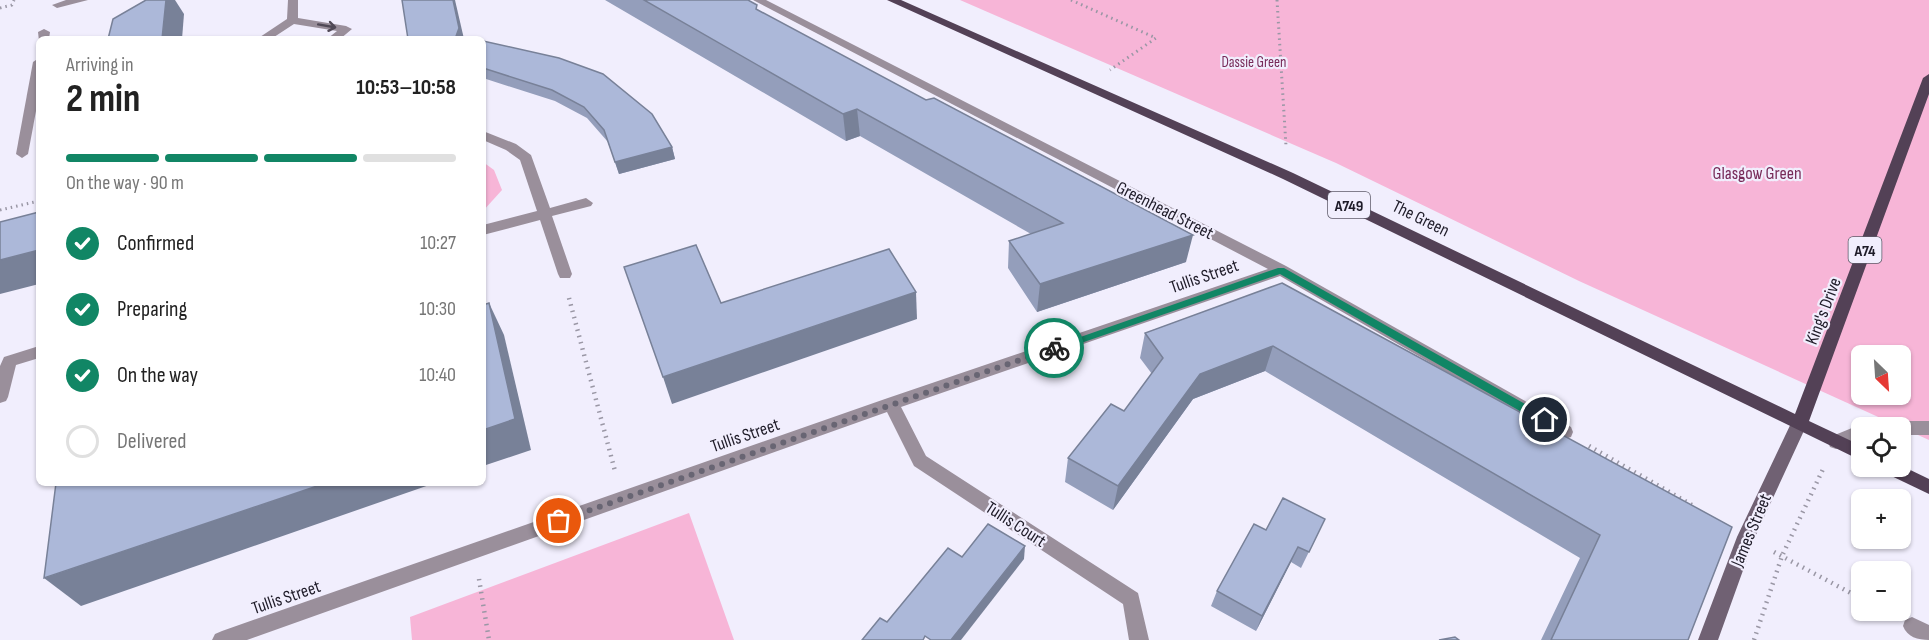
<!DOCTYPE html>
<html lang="en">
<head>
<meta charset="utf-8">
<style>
  :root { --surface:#fff; --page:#f6f6f6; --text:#222; --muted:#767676; --line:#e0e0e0; --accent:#118665 }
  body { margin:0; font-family:"Sofia Sans Condensed",sans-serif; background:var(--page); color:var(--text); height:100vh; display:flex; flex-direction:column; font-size:22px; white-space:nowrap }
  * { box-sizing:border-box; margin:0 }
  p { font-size:20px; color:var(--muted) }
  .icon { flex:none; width:33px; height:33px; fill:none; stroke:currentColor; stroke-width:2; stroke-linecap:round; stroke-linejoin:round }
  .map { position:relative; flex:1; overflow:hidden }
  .details { position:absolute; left:36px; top:36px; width:450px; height:450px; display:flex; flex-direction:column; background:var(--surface); border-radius:9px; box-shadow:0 2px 4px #0004 }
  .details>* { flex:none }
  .needle { width:39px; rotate:155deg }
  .buttons { position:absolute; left:1851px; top:345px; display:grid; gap:12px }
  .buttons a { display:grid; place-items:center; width:60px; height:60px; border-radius:9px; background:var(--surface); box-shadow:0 2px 4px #0004; font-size:30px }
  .pin { position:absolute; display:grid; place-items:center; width:51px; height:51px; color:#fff; margin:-26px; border:3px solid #fff; border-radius:50%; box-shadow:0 2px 6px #0007 }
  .courier { position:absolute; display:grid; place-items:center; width:60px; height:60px; margin:-30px; border:4px solid #118665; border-radius:50%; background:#fff; color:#222; box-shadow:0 2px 8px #0007 }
  .headline em { font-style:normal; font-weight:700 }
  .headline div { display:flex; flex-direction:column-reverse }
  .headline { display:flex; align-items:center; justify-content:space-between; height:102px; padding:0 30px }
  h1 { font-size:39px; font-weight:700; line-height:45px }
  .bar { display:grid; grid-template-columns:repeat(4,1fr); gap:9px 6px; align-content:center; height:72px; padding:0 30px }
  .bar i { height:8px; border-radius:4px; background:var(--line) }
  .bar .selected { background:var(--accent) }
  .bar p { grid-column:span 4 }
  ol { padding:0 30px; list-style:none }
  li { display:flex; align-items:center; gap:18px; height:66px }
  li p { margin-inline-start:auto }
  li .icon { padding:6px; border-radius:50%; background:var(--accent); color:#fff; stroke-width:4 }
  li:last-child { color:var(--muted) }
  li i { width:33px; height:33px; border:3px solid var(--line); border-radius:50% }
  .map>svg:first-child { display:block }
  .green { fill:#f7b5d7; fill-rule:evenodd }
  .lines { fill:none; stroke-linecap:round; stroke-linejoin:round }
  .path-far1 { stroke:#9a97a5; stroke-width:3; stroke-dasharray:1.5 4; stroke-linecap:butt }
  .path { stroke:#9a97a5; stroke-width:4.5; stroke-dasharray:1.5 5; stroke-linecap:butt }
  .street { fill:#9a8f9b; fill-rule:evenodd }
  .secondary { fill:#706173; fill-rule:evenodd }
  .primary { fill:#534156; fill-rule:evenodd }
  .wall { fill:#949ebb }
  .shaded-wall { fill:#788198 }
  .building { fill:#acb8d9; stroke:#788198; stroke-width:1.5 }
  .oneway { stroke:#504956 }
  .route { fill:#118665 }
  .done { stroke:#686573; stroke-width:6; stroke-dasharray:0 10.8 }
  .labels { text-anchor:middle; stroke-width:4.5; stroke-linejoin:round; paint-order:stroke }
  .far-park-label { font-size:15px; fill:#772a58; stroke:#f1eefd }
  .shield { fill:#f1eefd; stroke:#5d5a68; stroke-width:1.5 }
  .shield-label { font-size:16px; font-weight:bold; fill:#1e1b28 }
  .park-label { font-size:18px; fill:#772a58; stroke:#f1eefd }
  .street-label { font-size:18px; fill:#1e1b28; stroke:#f1eefd }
</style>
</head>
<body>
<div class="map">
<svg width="1929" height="640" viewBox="0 0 1929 640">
  <rect width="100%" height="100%" fill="#f1eefd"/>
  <!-- green -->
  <g class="green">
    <path d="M960,0H1929V440L1579,281L1336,163ZM1862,356H1900V394H1862Z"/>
    <path d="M483,162L494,170L502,190L483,211Z"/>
    <path d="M689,513L734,640H412L410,617Z"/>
  </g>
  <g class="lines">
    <!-- path-far1 -->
    <g class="path-far1">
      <path d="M1071,0L1156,38L1110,70"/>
      <path d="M1277,0L1286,146"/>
      <path d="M0,8L12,5L14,0"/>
      <path d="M0,210L39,201"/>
    </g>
    <!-- path -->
    <g class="path">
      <path d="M569,298L615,471"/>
      <path d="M1589,446L1692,505"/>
      <path d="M1774,552L1862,599"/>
      <path d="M479,579L489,640"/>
      <path d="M1754,640L1782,556L1824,467"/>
    </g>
    <!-- street -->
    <g class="street">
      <path d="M66,0H88L57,8L52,5Z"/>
      <path d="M288,0H298V18L346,26L352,29L340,39H327L337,31L294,24L271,39H257L287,19Z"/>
      <path d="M753,0H766L1286,266L1571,427L1573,432L1571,437L1565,439L1559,437L1280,276L901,407L926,456L1138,593L1149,640H1129L1123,604L914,466L887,412L247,640H212L215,634L222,631L885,399L1268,269Z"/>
      <path d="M44,29L50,32L49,39H39V41L38,32Z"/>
      <path d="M39,58V95L28,154L22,158L16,154L33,62Z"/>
      <path d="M483,131L516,144L531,155L550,208L586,198L593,203L591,206L552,216L572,274L570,278H560L558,274L540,220L483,235V225L537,211L520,160L506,150L483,140Z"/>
      <path d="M39,346V358L16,365L8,397L6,401L0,403V366L4,357Z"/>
      <path d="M1869,421H1929V435H1900V428H1862V438L1836,449L1830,447L1828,442L1830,437Z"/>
      <path d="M1912,617L1929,625V640C1918,640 1907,637 1903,626L1905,620Z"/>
    </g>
    <!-- secondary -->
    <path class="secondary" d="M1800,415L1806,417L1808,422L1755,537L1718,640H1698L1737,537L1794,417Z"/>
    <!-- primary -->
    <g class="primary">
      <path d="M887,0H901L1293,173L1795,414L1923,78L1929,74V94L1809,421L1862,446V461L1283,179Z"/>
      <path d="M1900,465L1929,479V494L1881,471L1879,466Z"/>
    </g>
  </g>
  <!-- wall -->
  <g class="wall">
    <path d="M605,0H748L758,10L1186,262L1037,312L1008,268L1009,241L1031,234L860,136L846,141Z"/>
    <path d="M483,41L672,147L675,159L619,174L608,142L587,118L555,101L483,78Z"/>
    <path d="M1282,283L1732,527L1688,640H1541L1580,558L1265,371L1193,399L1113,510L1065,482L1068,458L1124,411L1152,374L1140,358L1145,333Z"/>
    <path d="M1325,519L1301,568L1291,562L1256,631L1211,606L1217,591Z"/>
  </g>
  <!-- shaded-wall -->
  <g class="shaded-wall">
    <path d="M166,0H175L184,14L182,39H162Z"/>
    <path d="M453,0H455L464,39H455Z"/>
    <path d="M857,109L860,136L846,141L843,114Z"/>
    <path d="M672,147L675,159L619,174L615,162Z"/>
    <path d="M1193,235L1186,262L1037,312L1040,284Z"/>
    <path d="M39,250V284L0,294V260Z"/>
    <path d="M916,292L917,319L672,404L663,377Z"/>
    <path d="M489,303L504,335L531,450L483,466V430Z"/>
    <path d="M1273,346L1265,371L1193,399L1113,510L1118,486L1200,374Z"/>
    <path d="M326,483H435L81,606L44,578Z"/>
    <path d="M1025,546L1024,559L961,640H951Z"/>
    <path d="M1298,547L1291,562L1256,631L1262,616Z"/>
  </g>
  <!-- building -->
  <g class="building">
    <path d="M146,0H166L162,39H108L113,19Z"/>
    <path d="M402,0H453L459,28L455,39H408Z"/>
    <path d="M644,0H748L757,5L756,9L926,100L934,98L1193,235L1040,284L1009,241L1063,223L857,109L843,114Z"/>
    <path d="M483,41L559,58L603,74L652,114L672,147L615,162L604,130L584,107L552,90L483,68Z"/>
    <path d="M39,212V250L0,260V222Z"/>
    <path d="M696,245L721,303L889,249L916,292L663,377L624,267Z"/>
    <path d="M1282,283L1732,527L1688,640H1551L1600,535L1273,346L1200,374L1118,486L1068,458L1111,404L1124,411L1163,358L1145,333Z"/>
    <path d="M489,303L515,419L483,430V305Z"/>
    <path d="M56,483H326L44,578Z"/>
    <path d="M1283,498L1325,519L1309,552L1298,547L1262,616L1217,591L1254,524L1266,530Z"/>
    <path d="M988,524L1025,546L951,640H931L925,636L923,640H862L880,618L887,622L948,548L962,557Z"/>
    <path d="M1455,637L1459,640H1439Z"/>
  </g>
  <!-- one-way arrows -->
  <defs><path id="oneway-shaft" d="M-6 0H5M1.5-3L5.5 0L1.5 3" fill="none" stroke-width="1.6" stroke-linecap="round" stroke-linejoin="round" transform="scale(1.5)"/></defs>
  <use class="oneway" href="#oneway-shaft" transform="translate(327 26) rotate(10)"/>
  <!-- route -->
  <path class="route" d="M1278,268H1284L1548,417V423H1541L1280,274L1058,351H1051L1049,348Z"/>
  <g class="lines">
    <!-- done -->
    <path class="done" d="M559,521L1054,348"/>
  </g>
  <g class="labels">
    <!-- far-park labels -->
    <g class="far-park-label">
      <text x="1254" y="67">Dassie Green</text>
    </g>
    <!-- shield labels -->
    <g class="shield">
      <rect x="1328" y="192" width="42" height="26" rx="4.5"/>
      <rect x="1848.5" y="237" width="33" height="26" rx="4.5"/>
    </g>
    <g class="shield-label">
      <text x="1349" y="211">A749</text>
      <text x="1865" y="256">A74</text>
    </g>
    <!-- park labels -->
    <g class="park-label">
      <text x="1757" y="179">Glasgow Green</text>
    </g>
    <!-- street labels -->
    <g class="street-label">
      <text transform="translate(1165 210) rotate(27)" y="6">Greenhead Street</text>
      <text transform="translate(1421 218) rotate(26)" y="6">The Green</text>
      <text transform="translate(1204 276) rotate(-19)" y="6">Tullis Street</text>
      <text transform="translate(1823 311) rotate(-69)" y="6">King's Drive</text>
      <text transform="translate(745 435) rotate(-19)" y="6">Tullis Street</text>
      <text transform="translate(1016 524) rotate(33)" y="6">Tullis Court</text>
      <text transform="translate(1751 530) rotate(-67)" y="6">James Street</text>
      <text transform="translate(286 597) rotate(-19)" y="6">Tullis Street</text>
    </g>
  </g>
</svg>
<div class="buttons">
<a><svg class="needle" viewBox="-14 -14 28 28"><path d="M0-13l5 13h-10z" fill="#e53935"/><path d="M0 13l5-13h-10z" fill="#767676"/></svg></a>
<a><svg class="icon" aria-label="locate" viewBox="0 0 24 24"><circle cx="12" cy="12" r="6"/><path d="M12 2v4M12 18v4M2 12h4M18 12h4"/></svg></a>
<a>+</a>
<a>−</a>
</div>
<div class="pin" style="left:559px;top:521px;background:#ea580c"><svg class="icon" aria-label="bag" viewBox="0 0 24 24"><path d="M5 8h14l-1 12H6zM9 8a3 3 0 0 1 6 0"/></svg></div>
<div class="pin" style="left:1545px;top:420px;background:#1f2937"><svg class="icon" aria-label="home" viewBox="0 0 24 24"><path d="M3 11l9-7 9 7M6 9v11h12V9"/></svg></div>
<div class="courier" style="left:1054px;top:348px"><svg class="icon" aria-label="bike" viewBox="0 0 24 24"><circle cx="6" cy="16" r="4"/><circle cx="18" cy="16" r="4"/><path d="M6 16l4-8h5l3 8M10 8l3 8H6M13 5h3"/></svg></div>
<section class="details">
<div class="headline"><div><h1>2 min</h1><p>Arriving in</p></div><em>10:53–10:58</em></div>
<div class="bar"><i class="selected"></i><i class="selected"></i><i class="selected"></i><i></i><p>On the way · 90 m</p></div>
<ol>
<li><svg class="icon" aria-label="check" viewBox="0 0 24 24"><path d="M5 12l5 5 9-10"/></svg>Confirmed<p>10:27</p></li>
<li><svg class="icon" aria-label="check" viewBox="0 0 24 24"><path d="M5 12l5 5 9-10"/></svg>Preparing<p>10:30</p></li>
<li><svg class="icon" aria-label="check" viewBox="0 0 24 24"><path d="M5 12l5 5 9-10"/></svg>On the way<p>10:40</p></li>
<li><i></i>Delivered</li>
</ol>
</section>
</div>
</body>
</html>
